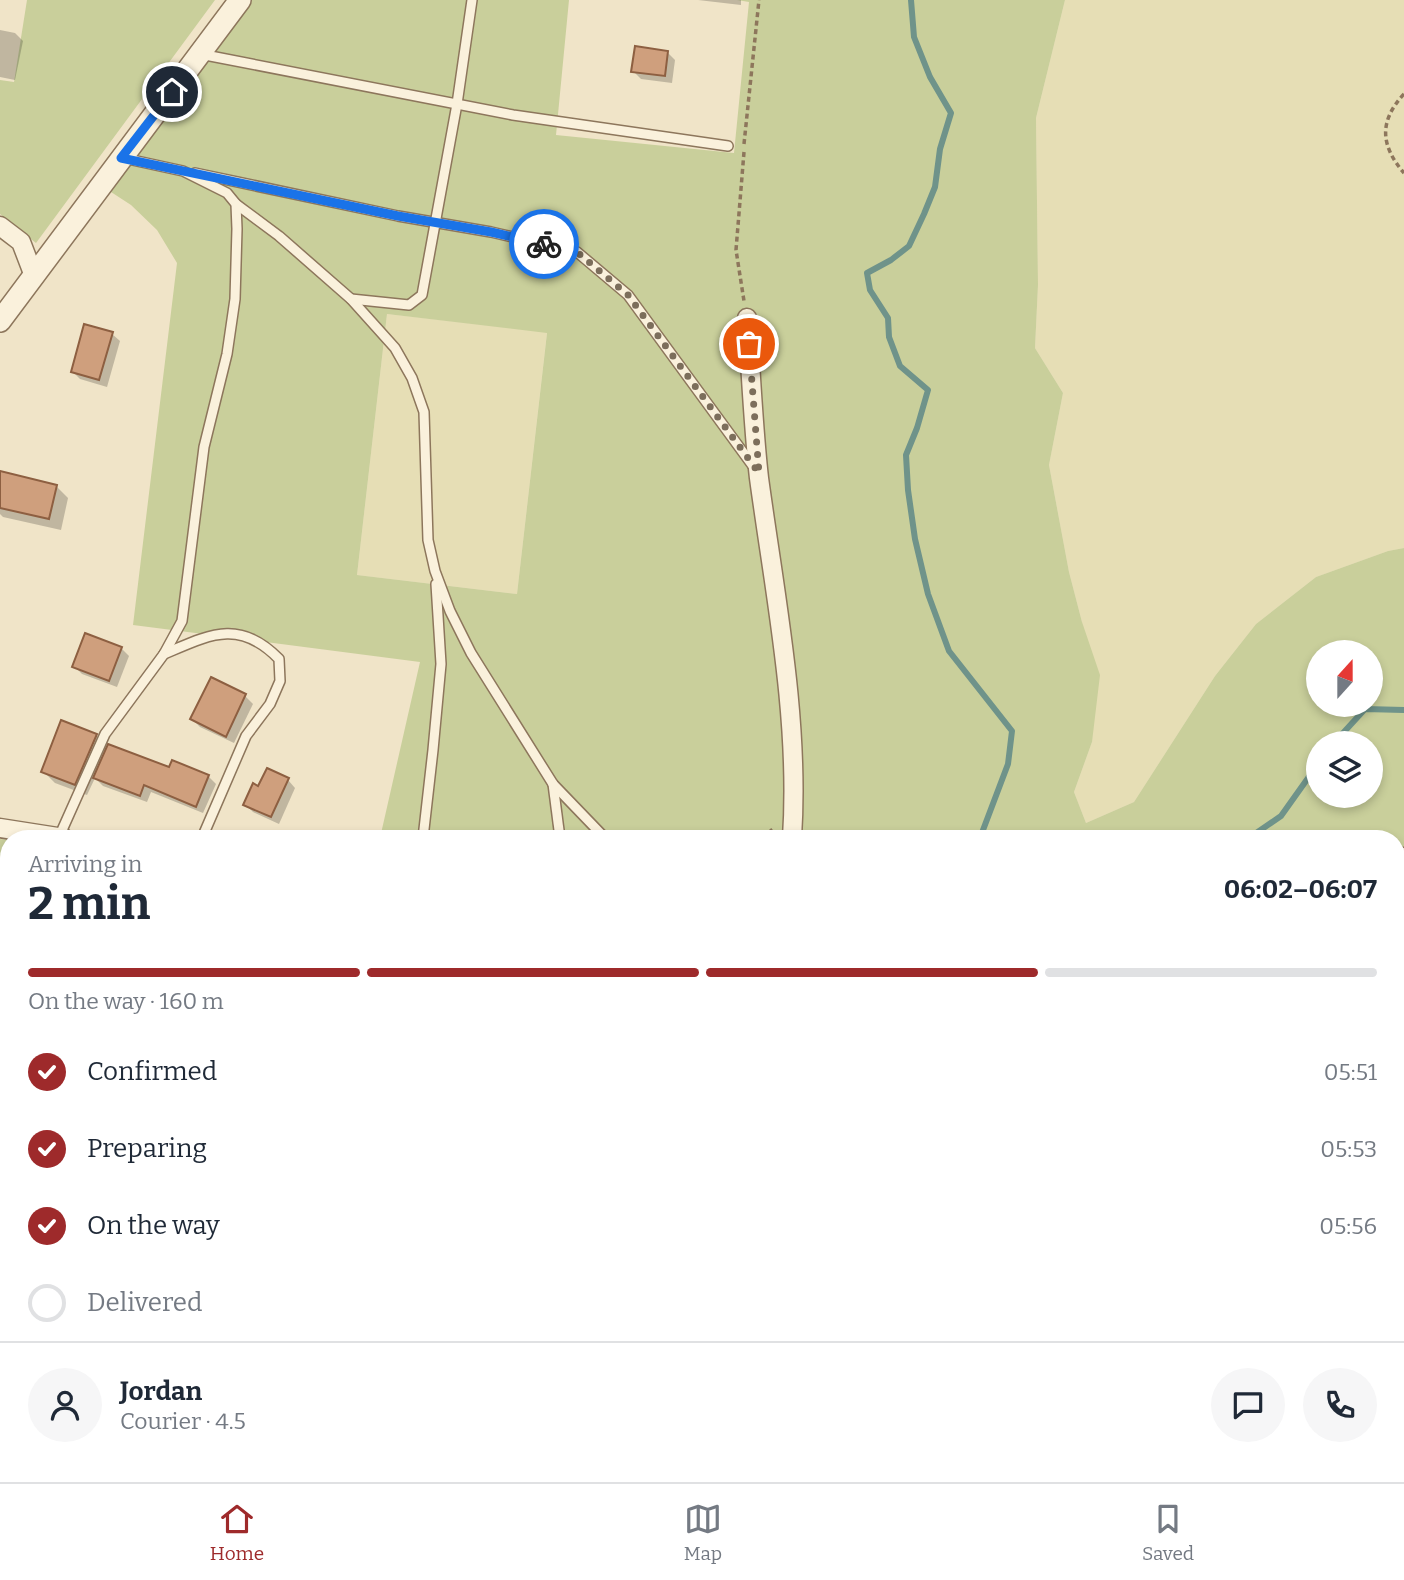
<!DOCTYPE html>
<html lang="en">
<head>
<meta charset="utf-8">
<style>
  :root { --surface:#fff; --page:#f6f6f7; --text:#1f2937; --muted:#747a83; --line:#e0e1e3; --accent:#9e2a2b }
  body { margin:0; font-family:Bitter,serif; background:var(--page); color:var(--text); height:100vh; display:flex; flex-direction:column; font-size:26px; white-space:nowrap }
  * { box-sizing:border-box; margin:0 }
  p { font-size:23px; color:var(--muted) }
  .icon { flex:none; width:38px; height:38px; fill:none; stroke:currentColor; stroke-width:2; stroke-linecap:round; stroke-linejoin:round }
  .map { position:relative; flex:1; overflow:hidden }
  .details { position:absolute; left:0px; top:830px; width:1405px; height:653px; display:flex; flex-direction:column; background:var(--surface); border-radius:28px 28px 0 0; box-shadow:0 4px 10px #0003 }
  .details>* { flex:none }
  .needle { width:46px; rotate:21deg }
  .tools { position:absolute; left:1306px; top:640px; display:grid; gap:14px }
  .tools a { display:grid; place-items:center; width:77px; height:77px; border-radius:50%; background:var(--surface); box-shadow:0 4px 10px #0003; font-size:35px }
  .pin { position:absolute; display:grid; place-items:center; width:60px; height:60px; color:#fff; margin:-30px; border:4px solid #fff; border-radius:50%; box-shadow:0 2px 7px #0007 }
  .courier { position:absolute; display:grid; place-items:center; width:70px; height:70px; margin:-35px; border:5px solid #1a73e8; border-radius:50%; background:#fff; color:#222; box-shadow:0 2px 9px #0007 }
  .head em { font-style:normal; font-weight:700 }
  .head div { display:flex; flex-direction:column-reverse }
  .head { display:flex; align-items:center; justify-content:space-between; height:119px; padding:0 28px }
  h1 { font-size:46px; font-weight:700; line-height:52px }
  .bar { display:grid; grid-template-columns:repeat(4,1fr); gap:10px 7px; align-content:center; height:84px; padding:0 28px }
  .bar i { height:9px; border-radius:5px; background:var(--line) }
  .bar .on { background:var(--accent) }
  .bar p { grid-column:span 4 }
  .line { display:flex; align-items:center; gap:18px; padding:0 28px; border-top:2px solid var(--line) }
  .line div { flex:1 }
  .round { display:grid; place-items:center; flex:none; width:74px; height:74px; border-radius:37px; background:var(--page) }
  ol { padding:0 28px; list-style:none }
  li { display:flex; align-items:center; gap:21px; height:77px }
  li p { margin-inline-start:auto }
  li .icon { padding:7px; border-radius:50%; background:var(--accent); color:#fff; stroke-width:4 }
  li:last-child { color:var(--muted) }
  li i { width:38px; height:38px; border:4px solid var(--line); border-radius:50% }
  .dock { display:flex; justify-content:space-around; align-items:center; height:98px; border-top:2px solid var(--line); background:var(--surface); font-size:19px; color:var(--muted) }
  .dock a { display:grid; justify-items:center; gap:4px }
  .dock .on { color:var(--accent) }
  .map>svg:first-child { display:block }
  .farmland { fill:#e6deb5 }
  .green { fill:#c9cf9b; fill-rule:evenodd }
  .shadow { fill:#0003 }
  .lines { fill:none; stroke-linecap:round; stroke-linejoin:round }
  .stream { stroke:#6f938a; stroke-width:6 }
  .building { fill:#cf9f7d; stroke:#8d5f41; stroke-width:2 }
  .service-casing { stroke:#8d765c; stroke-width:12 }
  .minor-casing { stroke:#8d765c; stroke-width:21 }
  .tertiary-casing { stroke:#8d765c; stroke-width:24 }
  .path { stroke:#8d765c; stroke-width:3.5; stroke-dasharray:5 3.5; stroke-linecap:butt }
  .service { stroke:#faf1dc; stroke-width:9 }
  .minor { stroke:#faf1dc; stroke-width:18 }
  .tertiary { stroke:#faf1dc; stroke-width:21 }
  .done { stroke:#7c6e5b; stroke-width:7; stroke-dasharray:0 12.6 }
  .route { stroke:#1a73e8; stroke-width:9 }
</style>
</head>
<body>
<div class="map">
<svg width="1404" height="1482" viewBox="0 0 1404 1482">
  <rect width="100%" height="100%" fill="#f0e4c8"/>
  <!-- farmland -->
  <g class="farmland">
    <path d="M1065,0H1404V548L1388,551L1316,577L1256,624L1215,676L1134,802L1086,823L1074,792L1092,742L1082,622L1069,572L1049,465L1063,393L1035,348L1038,285L1036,118Z"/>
    <path d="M387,314L547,332L517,594L357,575Z"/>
  </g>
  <!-- green -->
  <g class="green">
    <path d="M27,0H215L36,243L0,214V80L14,82Z"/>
    <path d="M250,0H569L556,135L734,153L749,2L737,0H1065L1036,118L1038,285L1035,348L1063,393L1049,465L1069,572L1082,622L1100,675L1092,742L1074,792L1086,823L1134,802L1215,676L1256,624L1316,577L1388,551L1404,548V1482H335L290,1474H1396V838H380L420,662L133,625L177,263L157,230L131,205L111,192L181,92ZM387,314L547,333L517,594L357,575ZM1318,653H1370V705H1318ZM1318,744H1370V796H1318Z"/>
    <path d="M0,839L9,840V1068L0,1087Z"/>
    <path d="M59,1474H214L262,1482H57Z"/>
  </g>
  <!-- shadow -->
  <g class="shadow">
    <path d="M698,0H741V5Z"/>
    <path d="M0,30L15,33L23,41L15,80L0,77Z"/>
    <path d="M667,52L675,60L672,83L641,79L633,71Z"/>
    <path d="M112,334L120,341L107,387L80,379L73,372Z"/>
    <path d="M0,473L56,486L68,498L61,530L3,517L0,514Z"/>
    <path d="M121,648L129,656L117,687L82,674L74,666Z"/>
    <path d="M211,680L245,696L253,704L234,743L200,727L192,719Z"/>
    <path d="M62,722L96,735L107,746L170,769L208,776L216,784L203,813L151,792L147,802L103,786L95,778L87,795L55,783L43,771Z"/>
    <path d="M288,780L295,788L279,824L253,812L245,804L259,788Z"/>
  </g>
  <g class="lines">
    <!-- stream -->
    <g class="stream">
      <path d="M911,0L914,37L930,77L951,113L940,149L935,187L924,214L909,246L891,260L867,273L870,290L888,318L889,337L900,366L928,390L917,428L906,455L908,490L915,539L928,594L949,651L1012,731L1008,764L980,838"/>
      <path d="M1333,744L1365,709L1404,710"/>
      <path d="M1249,838L1281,816L1318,764"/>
      <path d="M709,1482V1474"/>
    </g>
  </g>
  <!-- building -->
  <g class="building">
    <path d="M635,46L668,51L665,76L631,72Z"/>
    <path d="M84,324L113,332L99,380L71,372Z"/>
    <path d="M0,471L57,485L49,519L0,508Z"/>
    <path d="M85,633L122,647L109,681L72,667Z"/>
    <path d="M211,677L246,694L226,737L190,719Z"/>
    <path d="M61,720L97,734L75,785L41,772Z"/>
    <path d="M108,744L169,767L172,760L209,775L196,807L144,785L140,796L93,778Z"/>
    <path d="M267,768L289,778L271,817L243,805L253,783L258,786Z"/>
  </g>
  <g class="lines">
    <defs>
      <g id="service">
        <path d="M200,54L513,115L728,146"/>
        <path d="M195,173L398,216L491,232L577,252L628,295L753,466"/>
        <path d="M236,204L279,236L351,299L395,348L412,378L424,412L428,540L435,571L450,611L471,653L553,784L605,838"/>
        <path d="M351,299L409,305L422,295L457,104L472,0"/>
        <path d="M164,654C209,635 239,618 279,659L280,681L270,704L246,736L202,838"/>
        <path d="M553,784L560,838"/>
        <path d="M59,837L105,734L164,654L182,621L204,447L227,354L235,299L237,229L236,204L227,193L183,171L123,158"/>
        <path d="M423,838L433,750L441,664L436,584"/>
        <path d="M387,1482L388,1474"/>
      </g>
      <g id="minor">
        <path d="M0,226L21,242L34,276"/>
        <path d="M747,318C751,371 753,425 759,478C775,596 800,719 792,838"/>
        <path d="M0,828L64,838"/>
        <path d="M1396,867L1404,857"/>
        <path d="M0,1106L9,1088"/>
        <path d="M0,1430L9,1431"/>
        <path d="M244,1474L291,1482"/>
        <path d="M940,1482L947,1474"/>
      </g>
      <path id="tertiary" d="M0,321L240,0"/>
    </defs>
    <!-- service casing -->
    <use href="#service" class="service-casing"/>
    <!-- minor casing -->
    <use href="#minor" class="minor-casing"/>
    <!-- tertiary casing -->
    <use href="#tertiary" class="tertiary-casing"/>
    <!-- path -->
    <g class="path">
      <path d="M1404,94C1379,121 1380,145 1404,173"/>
      <path d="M744,144L759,0"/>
      <path d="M744,152L736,250L744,301"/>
      <path d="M762,838L774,828"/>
      <path d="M1396,1114L1404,1097"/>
      <path d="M500,1482L504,1474"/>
      <path d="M1195,1482L1200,1474"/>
    </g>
    <!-- service -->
    <use href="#service" class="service"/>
    <!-- minor -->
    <use href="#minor" class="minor"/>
    <!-- tertiary -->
    <use href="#tertiary" class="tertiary"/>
  </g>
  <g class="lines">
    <!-- done -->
    <path class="done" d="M544,244L577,252L628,295L759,473L749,344"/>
    <!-- route -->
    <path class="route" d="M172,92L121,158L398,216L491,232L544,244"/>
  </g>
</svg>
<div class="tools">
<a><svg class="needle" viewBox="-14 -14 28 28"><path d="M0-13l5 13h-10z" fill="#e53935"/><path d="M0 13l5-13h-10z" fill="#747a83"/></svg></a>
<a><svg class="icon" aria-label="layers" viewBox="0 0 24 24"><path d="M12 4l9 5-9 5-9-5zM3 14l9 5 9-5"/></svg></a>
</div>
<div class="pin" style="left:749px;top:344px;background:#ea580c"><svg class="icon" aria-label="bag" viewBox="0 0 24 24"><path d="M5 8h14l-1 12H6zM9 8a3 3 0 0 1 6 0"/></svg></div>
<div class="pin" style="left:172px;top:92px;background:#1f2937"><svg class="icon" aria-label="home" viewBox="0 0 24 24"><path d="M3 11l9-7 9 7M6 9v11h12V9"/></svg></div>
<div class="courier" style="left:544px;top:244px"><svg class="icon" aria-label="bike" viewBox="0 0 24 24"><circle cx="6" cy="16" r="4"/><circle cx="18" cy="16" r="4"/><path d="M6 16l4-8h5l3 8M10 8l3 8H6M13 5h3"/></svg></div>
<section class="details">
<div class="head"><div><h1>2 min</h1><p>Arriving in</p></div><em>06:02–06:07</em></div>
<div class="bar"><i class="on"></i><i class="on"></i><i class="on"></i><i></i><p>On the way · 160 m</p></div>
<ol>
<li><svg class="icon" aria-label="check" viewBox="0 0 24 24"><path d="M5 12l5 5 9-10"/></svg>Confirmed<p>05:51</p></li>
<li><svg class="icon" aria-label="check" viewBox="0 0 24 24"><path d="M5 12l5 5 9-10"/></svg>Preparing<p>05:53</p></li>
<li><svg class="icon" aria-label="check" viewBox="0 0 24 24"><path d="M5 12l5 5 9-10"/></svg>On the way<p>05:56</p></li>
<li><i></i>Delivered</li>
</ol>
<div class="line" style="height:126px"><a class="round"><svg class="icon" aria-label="person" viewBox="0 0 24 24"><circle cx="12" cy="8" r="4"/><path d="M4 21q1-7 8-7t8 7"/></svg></a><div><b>Jordan</b><p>Courier · 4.5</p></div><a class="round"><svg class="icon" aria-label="chat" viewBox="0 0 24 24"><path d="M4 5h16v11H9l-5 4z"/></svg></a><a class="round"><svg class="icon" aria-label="phone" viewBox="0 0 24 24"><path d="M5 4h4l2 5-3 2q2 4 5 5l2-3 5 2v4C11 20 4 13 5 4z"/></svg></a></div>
</section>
</div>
<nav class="dock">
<a class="on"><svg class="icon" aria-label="home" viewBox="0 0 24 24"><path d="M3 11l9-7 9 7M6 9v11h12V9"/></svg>Home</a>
<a><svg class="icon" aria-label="map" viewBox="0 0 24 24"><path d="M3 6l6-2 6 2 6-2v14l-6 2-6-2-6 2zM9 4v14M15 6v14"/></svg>Map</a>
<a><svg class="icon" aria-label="saved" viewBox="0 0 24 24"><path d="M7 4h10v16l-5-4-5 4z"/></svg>Saved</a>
</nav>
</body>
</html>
